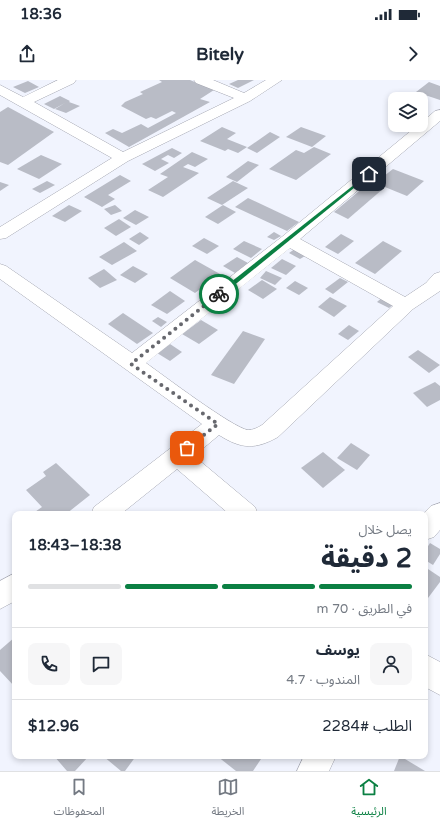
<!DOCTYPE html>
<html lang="ar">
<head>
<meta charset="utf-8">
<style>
  :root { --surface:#fff; --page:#f6f6f7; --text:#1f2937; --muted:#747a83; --line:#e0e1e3; --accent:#0b8043 }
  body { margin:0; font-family:"Varela Round","Noto Sans Arabic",sans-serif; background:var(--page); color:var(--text); direction:rtl; height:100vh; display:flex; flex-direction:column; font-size:15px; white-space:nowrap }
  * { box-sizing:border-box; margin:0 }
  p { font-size:13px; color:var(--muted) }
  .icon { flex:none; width:22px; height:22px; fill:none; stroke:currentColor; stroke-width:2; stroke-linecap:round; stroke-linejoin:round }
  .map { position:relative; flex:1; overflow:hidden; direction:ltr }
  .details { position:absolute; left:12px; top:431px; width:416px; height:248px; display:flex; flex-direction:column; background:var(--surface); border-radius:8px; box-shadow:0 2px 6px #0003; direction:rtl }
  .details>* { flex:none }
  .fabs { position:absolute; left:388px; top:12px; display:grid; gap:8px }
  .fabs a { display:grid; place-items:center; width:40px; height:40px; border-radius:8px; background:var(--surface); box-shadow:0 2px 6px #0003; font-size:20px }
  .pin { position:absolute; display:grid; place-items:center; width:34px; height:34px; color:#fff; margin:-17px; border-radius:8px; box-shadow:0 2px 6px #0006 }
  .courier { position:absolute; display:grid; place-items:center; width:40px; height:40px; margin:-20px; border:3px solid #0b8043; border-radius:50%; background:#fff; color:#222; box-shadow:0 1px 5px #0007 }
  .headline em { font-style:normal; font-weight:800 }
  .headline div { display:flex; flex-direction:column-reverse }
  .headline { display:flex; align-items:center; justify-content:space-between; height:68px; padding:0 16px }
  h1 { font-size:26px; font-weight:800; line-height:30px }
  .bar { display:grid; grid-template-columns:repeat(4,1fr); gap:6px 4px; align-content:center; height:48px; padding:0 16px }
  .bar i { height:5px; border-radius:3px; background:var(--line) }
  .bar .current { background:var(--accent) }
  .bar p { grid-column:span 4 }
  .line { display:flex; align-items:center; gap:10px; padding:0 16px; border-top:1px solid var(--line) }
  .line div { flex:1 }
  .round { display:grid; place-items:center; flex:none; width:42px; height:42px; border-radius:8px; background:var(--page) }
  .status { display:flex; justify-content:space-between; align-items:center; height:28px; padding:0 20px; background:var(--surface); direction:ltr }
  .status svg { height:11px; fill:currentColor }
  header { display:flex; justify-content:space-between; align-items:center; height:52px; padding:0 16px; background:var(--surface); font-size:18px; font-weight:800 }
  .tab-bar { display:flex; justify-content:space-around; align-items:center; height:56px; border-top:1px solid var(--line); background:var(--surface); font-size:11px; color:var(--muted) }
  .tab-bar a { display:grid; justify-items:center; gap:2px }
  .tab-bar .current { color:var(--accent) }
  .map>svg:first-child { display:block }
  .building { fill:#b9bcc6 }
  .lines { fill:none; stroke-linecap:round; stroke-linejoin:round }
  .minor-casing { stroke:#a4a6b1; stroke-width:1 }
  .minor { fill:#fff; fill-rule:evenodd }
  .route { fill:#0b8043 }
  .done { stroke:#67686e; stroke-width:4; stroke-dasharray:0 7.2 }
</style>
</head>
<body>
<div class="status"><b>18:36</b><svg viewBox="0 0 49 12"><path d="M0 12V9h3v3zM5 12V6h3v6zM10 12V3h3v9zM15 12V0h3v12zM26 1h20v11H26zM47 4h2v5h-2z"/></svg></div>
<header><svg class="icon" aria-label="forward" viewBox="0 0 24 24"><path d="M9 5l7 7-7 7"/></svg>Bitely<svg class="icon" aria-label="share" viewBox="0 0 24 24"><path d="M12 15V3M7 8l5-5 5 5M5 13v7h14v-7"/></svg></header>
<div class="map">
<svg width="440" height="691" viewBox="0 0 440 691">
  <rect width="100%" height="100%" fill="#f1f4fe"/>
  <!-- building -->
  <g class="building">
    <path d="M159,0H190L214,10L200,19L210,22L129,67L105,53L113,49L122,53L141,44L148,48L176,33L172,31L156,39L151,37L146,39L121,26L125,22L143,14L140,12L162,2Z"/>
    <path d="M238,0H254L238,8L229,4Z"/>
    <path d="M28,1L39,7L25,13L13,7Z"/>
    <path d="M429,2L440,6V20L416,12Z"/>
    <path d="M60,16L70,21L69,22L80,26L66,33L55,29L65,23L54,29L44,24Z"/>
    <path d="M8,27L54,52L8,85L0,82V32Z"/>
    <path d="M222,47L236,53L227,59L247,67L238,73L228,69L225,71L200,61Z"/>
    <path d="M301,47L326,56L312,67L286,57Z"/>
    <path d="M270,52L280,57L257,73L247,68Z"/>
    <path d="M314,67L331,74L296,100L269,89L296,70L304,73Z"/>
    <path d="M172,68L182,73L174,78L168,75L161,79L169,83L155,91L142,84Z"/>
    <path d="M192,72L208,79L195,87L188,84L183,87L199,93L163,117L148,110L168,97L160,94Z"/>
    <path d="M41,75L62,84L39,99L17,89Z"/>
    <path d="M248,81L259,85L237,102L226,97Z"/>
    <path d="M393,89L424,101L407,116L375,103Z"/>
    <path d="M120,95L131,101L108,115L115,119L102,127L84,117Z"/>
    <path d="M47,101L55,105L40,113L32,109Z"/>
    <path d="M233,101L248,108L222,125L207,118Z"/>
    <path d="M0,102L9,105L0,111Z"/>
    <path d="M370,102L384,108L348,139L334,132Z"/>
    <path d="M248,118L299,142L287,151L235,127Z"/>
    <path d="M69,125L82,131L65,142L52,136Z"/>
    <path d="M115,125L122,131L111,135L104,129Z"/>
    <path d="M223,125L236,132L218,144L205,137Z"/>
    <path d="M135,130L149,137L136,145L123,138Z"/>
    <path d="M119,139L131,147L116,156L104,148Z"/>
    <path d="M140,152L149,158L139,165L129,159Z"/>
    <path d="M274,152L281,156L274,160L267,157Z"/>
    <path d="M341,154L354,161L338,174L325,167Z"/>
    <path d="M204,158L219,166L207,174L192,166Z"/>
    <path d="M244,161L262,169L251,178L233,169Z"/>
    <path d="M383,161L402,171L375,194L355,183Z"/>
    <path d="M124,162L137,171L112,185L99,177Z"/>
    <path d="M299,166L310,173L300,179L289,173Z"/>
    <path d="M237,177L248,183L235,193L223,186Z"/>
    <path d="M282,179L296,186L286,195L271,188Z"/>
    <path d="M195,180L220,194L195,213L170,198Z"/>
    <path d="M133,186L148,194L135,203L120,195Z"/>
    <path d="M104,189L117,200L100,208L88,198Z"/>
    <path d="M266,191L282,198L275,205L260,198Z"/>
    <path d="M340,198L348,202L333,214L325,209Z"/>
    <path d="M262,200L277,209L263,219L248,210Z"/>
    <path d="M295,201L308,208L299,215L286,208Z"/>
    <path d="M170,211L185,221L167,234L151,225Z"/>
    <path d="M385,215L397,222L389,228L377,222Z"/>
    <path d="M330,217L347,226L334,237L318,227Z"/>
    <path d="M123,233L153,253L137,264L108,244Z"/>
    <path d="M158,237L167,242L161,247L152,241Z"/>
    <path d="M201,240L218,250L199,264L182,254Z"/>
    <path d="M349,245L359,251L348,260L338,254Z"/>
    <path d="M243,251L265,259L234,304L211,295Z"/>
    <path d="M170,264L182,272L170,281L157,273Z"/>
    <path d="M418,270L440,285L429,293L408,277Z"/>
    <path d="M435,302L440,306V320L427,327L413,313Z"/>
    <path d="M351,363L370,375L357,390L337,378Z"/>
    <path d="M323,372L345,390L323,408L301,388Z"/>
    <path d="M56,383L90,415L66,434H32L42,427L26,410L46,396L43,392Z"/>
    <path d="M430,463L440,469V474L433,485L425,480V471Z"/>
    <path d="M425,487L440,497V502L425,522Z"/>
    <path d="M15,557V607L0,591V570Z"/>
    <path d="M54,676H89L75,691H67Z"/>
    <path d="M103,676H136L125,691H121Z"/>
    <path d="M217,676H263L253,691H236Z"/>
    <path d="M400,676L425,691H394Z"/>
  </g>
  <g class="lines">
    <defs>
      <g id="minor">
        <path d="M58,0H76L74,3L34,22L123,72L234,18L196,3L194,0H213L244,13L266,0H282L250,21L128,81L6,158L0,159V147L112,78L0,15V5L23,17Z"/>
        <path d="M440,30V41L300,159L405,217L426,203L434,194L440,192V211L413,229L278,357C255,370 241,369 219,355L194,376L255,427L258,434H229L177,389L121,434H91L94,427L202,344L0,199V184L6,186L132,273L283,156L418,45H421V43L435,31ZM290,168L393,226L262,345C257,348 253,350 248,350C233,348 163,295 146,283Z"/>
        <path d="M440,423V450L434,457L425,460V434H423L431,426Z"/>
        <path d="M15,493V521L0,529V501Z"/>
        <path d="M425,574L440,582V615L425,607Z"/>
        <path d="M304,676H336L329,691H297Z"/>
      </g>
    </defs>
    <!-- minor casing -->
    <use href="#minor" class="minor-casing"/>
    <!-- minor -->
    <use href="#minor" class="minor"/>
  </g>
  <!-- route -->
  <path class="route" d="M369,93L370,95L221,216H217V213Z"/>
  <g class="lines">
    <!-- done -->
    <path class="done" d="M187,368L218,344L131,284L219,214"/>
  </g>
</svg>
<div class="fabs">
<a><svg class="icon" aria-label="layers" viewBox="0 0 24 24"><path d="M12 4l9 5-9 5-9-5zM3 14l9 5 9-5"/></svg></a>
</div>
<div class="pin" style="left:187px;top:368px;background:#ea580c"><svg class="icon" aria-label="bag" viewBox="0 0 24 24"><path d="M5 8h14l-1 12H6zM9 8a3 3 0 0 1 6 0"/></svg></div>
<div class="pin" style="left:369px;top:94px;background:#1f2937"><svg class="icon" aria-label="home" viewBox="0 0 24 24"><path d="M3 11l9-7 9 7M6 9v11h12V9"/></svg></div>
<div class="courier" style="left:219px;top:214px"><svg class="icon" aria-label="bike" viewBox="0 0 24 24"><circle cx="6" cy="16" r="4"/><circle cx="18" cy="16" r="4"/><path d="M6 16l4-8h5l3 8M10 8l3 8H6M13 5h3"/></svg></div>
<section class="details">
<div class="headline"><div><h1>2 دقيقة</h1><p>يصل خلال</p></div><em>18:38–18:43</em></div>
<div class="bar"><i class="current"></i><i class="current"></i><i class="current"></i><i></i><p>في الطريق · 70 m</p></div>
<div class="line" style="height:72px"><a class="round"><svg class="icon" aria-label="person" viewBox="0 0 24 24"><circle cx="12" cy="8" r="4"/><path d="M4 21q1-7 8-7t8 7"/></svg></a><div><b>يوسف</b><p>المندوب · 4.7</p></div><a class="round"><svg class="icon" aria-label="chat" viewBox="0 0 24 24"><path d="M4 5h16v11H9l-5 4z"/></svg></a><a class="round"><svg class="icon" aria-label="phone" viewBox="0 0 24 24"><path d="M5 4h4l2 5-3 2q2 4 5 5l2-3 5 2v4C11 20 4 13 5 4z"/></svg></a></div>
<div class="line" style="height:52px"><div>الطلب #2284</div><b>$12.96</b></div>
</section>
</div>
<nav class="tab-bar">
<a class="current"><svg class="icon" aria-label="home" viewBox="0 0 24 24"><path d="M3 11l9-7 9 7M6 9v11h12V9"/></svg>الرئيسية</a>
<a><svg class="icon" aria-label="map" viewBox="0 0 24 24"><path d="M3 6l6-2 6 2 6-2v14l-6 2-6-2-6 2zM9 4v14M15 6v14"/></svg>الخريطة</a>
<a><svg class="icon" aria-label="saved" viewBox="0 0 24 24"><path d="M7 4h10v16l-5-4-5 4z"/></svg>المحفوظات</a>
</nav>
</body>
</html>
